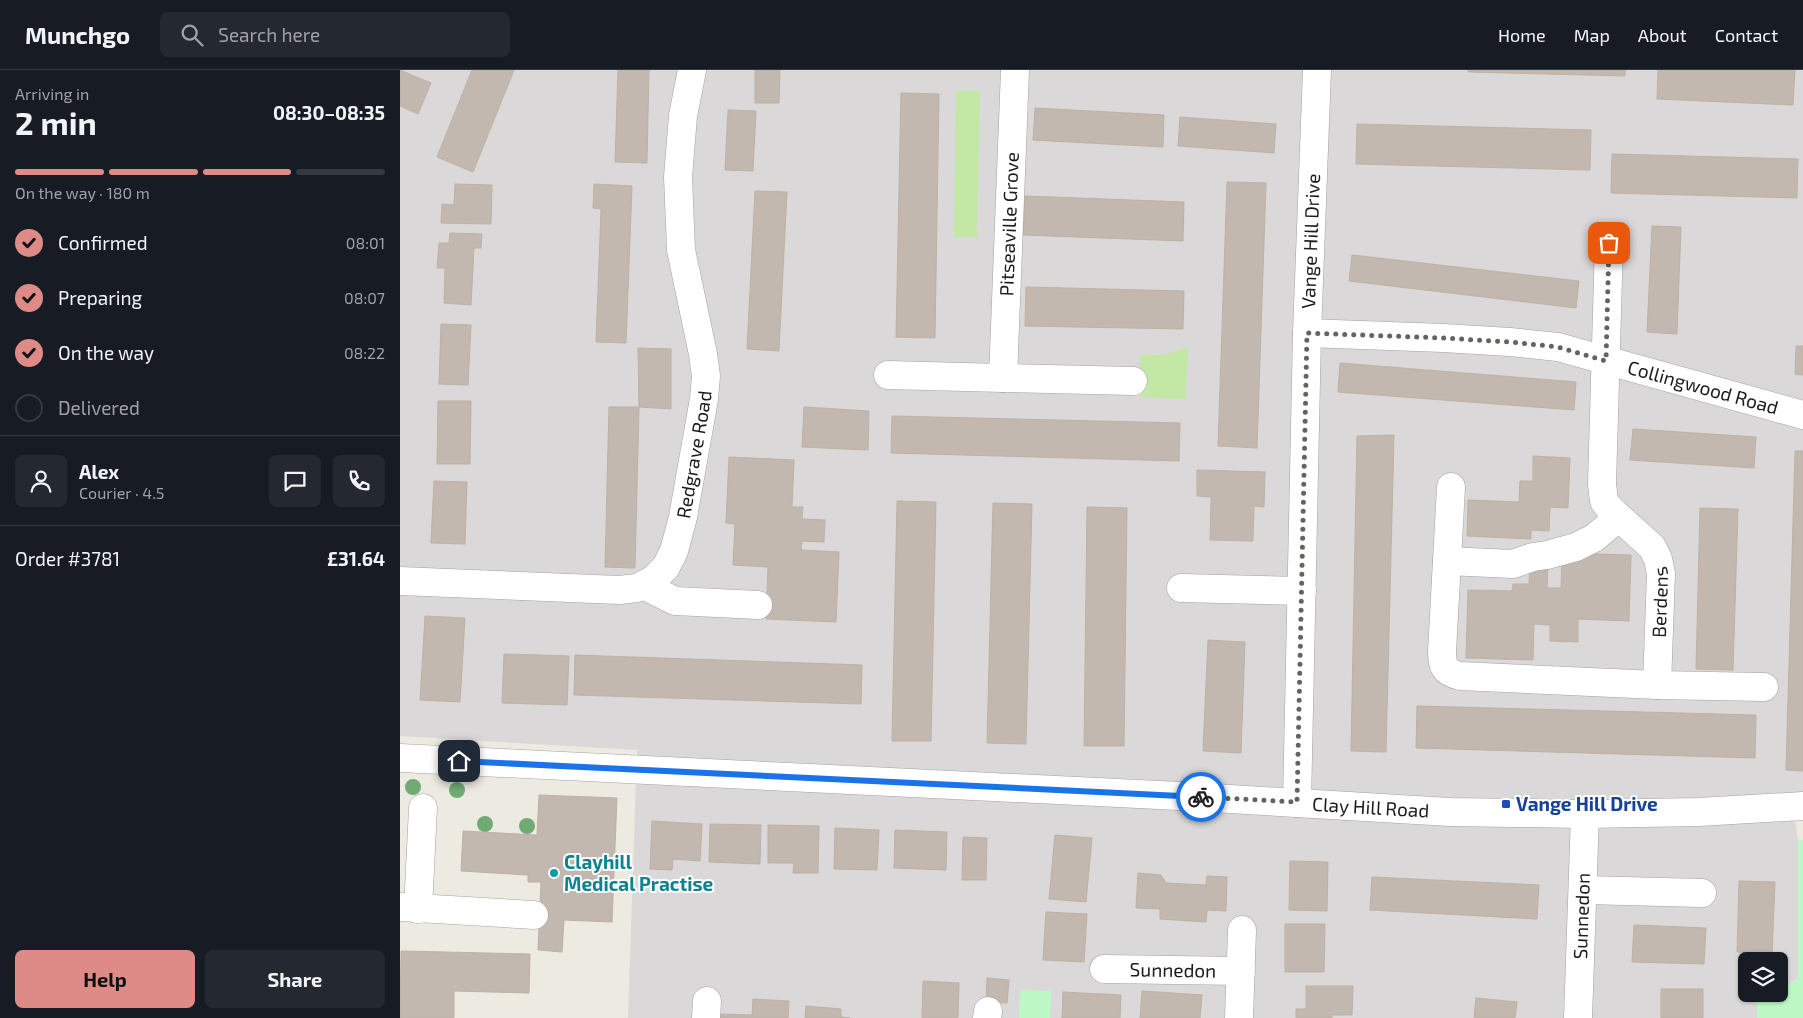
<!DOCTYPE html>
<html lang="en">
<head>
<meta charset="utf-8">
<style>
  :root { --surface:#171b24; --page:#242831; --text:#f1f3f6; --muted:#9ea1a6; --line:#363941; --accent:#de8b88 }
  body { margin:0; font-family:"Exo 2",sans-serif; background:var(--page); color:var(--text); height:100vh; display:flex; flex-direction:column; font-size:19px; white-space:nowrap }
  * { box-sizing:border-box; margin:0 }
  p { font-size:16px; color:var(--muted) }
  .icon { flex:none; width:28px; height:28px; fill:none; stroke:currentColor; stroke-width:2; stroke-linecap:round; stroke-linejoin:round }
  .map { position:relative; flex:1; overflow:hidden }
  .panel { display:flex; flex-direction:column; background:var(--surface); width:400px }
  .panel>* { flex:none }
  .buttons { position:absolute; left:1338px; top:882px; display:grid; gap:10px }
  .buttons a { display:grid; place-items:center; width:50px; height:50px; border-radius:8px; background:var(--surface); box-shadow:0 1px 4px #0004; font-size:25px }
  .pin { position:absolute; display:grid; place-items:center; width:42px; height:42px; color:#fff; margin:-21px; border-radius:10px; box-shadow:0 2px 8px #0006 }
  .courier { position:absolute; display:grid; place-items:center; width:50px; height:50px; margin:-25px; border:4px solid #1a73e8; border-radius:50%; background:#fff; color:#222; box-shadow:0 1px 6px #0007 }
  .summary em { font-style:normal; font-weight:700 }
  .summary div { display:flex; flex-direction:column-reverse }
  .summary { display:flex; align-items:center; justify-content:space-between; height:85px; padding:0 15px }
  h1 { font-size:32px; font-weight:700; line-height:38px }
  .bar { display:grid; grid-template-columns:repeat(4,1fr); gap:8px 5px; align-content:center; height:60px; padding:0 15px }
  .bar i { height:6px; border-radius:4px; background:var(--line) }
  .bar .on { background:var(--accent) }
  .bar p { grid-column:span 4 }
  .line { display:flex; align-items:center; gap:12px; padding:0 15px; border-top:1px solid var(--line) }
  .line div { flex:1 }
  .round { display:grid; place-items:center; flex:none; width:52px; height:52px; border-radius:8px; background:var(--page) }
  ol { padding:0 15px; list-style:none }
  li { display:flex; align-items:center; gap:15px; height:55px }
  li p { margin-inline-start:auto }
  li .icon { padding:5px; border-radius:50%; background:var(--accent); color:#111; stroke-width:4 }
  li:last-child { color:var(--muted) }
  li i { width:28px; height:28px; border:2px solid var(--line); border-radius:50% }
  .primary-button { display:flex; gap:10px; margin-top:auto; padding:10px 15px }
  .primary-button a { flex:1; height:58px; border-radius:8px; background:var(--accent); color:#111; font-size:20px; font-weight:700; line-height:58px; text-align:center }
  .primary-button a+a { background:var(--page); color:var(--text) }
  header { display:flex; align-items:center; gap:30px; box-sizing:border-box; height:70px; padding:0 25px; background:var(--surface); border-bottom:1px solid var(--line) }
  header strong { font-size:24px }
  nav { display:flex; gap:28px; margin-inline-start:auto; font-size:18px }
  .search { width:350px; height:45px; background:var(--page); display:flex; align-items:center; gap:12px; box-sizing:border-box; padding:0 18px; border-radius:8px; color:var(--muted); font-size:19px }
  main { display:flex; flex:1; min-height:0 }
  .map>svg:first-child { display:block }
  .residential { fill:#dad8d8; fill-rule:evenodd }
  .grass { fill:#c3e8a6 }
  .park { fill:#bcf9c4 }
  .building { fill:#c2b8b0; stroke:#bfb1a3 }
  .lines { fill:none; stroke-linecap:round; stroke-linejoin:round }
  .minor-casing { stroke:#a2a2a2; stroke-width:29 }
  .minor { stroke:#fff; stroke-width:28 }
  .tree { fill:#71ab74 }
  .done { stroke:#646360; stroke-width:5; stroke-dasharray:0 9 }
  .route { stroke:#1a73e8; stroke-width:6 }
  .transit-dot { fill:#1a4fb4; stroke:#fff; stroke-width:2 }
  .culture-dot { fill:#0f9aa8; stroke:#fff; stroke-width:2 }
  .labels { text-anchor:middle; stroke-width:4; stroke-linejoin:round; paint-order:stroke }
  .street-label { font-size:19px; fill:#1b1b1b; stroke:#fff }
  .transit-label { font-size:19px; font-weight:bold; fill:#164399; stroke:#fff; text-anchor:start }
  .culture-label { font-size:19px; font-weight:bold; fill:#0d838f; stroke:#fff; text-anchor:start }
</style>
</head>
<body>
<header>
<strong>Munchgo</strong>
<div class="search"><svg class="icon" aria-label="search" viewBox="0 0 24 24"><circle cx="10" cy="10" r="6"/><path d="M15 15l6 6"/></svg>Search here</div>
<nav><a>Home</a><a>Map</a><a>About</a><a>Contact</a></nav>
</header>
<main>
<section class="panel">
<div class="summary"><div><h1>2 min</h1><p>Arriving in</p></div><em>08:30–08:35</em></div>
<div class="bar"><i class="on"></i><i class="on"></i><i class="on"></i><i></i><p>On the way · 180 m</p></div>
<ol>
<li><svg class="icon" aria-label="check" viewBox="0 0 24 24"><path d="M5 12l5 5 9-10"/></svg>Confirmed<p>08:01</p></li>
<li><svg class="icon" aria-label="check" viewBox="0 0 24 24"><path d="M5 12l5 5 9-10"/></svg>Preparing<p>08:07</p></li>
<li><svg class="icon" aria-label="check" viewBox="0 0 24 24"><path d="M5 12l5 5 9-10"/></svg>On the way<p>08:22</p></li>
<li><i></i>Delivered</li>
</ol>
<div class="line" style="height:90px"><a class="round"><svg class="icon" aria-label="person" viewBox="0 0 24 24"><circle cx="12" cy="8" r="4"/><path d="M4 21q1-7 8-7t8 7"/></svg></a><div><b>Alex</b><p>Courier · 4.5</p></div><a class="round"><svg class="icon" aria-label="chat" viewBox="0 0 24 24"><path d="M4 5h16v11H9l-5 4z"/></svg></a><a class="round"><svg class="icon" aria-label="phone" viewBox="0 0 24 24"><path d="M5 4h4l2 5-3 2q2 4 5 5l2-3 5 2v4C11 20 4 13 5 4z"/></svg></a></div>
<div class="line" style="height:65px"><div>Order #3781</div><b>£31.64</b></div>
<div class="primary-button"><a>Help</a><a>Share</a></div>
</section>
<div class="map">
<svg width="1403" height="948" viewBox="0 0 1403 948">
  <rect width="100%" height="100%" fill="#edeae1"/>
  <!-- residential -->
  <path class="residential" d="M0,0H1403V727L1392,728L1398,770V909L1379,919V891H1346V924H1370L1357,930V948H228L237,680L0,666ZM740,284L764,285L740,327Z"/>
  <!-- grass -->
  <g class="grass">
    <path d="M556,21H580L577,167H554Z"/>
    <path d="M788,277L786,329L740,327V284L764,285Z"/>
  </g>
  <!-- park -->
  <g class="park">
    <path d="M1398,770H1403V948H1357V930L1370,924H1379V919L1398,909Z"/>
    <path d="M620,920L651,921L650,948H619Z"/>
  </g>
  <!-- building -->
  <g class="building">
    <path d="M0,0L31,13L18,44L0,36Z"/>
    <path d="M72,0H114L73,102L37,87Z"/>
    <path d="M218,0H249L247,93L215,92Z"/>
    <path d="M355,0H380L379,33H355Z"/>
    <path d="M1068,0H1225V6L1068,2Z"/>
    <path d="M1258,0H1395L1393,35L1257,29Z"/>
    <path d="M501,23L539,24L535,268L496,267Z"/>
    <path d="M635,38L764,45L763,77L633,70Z"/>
    <path d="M328,40L356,41L353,101L325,100Z"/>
    <path d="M780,47L876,54L874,83L778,76Z"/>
    <path d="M957,54L1191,60L1190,100L956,94Z"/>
    <path d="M1212,84L1398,89L1397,128L1211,123Z"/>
    <path d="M827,112L866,113L857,378L818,376Z"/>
    <path d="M55,114L92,115L91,154L41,153L42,134L54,135Z"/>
    <path d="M194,114L232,116L226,273L196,272L201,139L193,138Z"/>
    <path d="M355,121L387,122L379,281L347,279Z"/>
    <path d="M625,126L784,132L783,171L623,165Z"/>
    <path d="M1252,156L1281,157L1277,264L1247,262Z"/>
    <path d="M50,163L82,164L81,178H74L71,235L44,233L45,198H37L39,173H49Z"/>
    <path d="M952,185L1179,211L1176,238L949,211Z"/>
    <path d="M626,217L784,221L783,259L625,256Z"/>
    <path d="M41,254L71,255L68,315L39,314Z"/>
    <path d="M1396,276H1403V305L1395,304Z"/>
    <path d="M238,278L271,279V339L239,337Z"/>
    <path d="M940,293L1176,312L1174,340L938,322Z"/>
    <path d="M38,331H71L70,394H37Z"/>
    <path d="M209,337H239L235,498L205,497Z"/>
    <path d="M404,337L469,341L468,380L402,377Z"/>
    <path d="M492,346L780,353L779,391L491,383Z"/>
    <path d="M1233,359L1356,367L1354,398L1230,390Z"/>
    <path d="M994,365L986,682L951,681L957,366Z"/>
    <path d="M1395,381H1403V701L1386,700Z"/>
    <path d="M1133,386L1170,388L1168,438L1150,437L1149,461L1131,460V469L1067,466L1068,430L1119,432L1120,411H1133Z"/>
    <path d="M329,387L394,390L392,437H403L402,449L425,450L424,472L402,471L401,480L439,482L436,552L366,549L368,497L333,495L335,454L326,453Z"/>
    <path d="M797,400L865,402L864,437L854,436L853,471L810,470L811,427L797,426Z"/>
    <path d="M34,411L67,412L65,474L31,473Z"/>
    <path d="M497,431L536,432L531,671H492Z"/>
    <path d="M593,433L632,434L626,674L587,673Z"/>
    <path d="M687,437L727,438L724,676H684Z"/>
    <path d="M1300,438L1338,439L1333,600L1296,599Z"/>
    <path d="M1162,483L1231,485L1229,551L1178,549V572L1150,571V555L1134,554L1133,590L1066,588L1068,520L1112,521L1113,514H1129L1130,494H1148L1147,518H1161Z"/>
    <path d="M25,546L65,548L60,632L20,630Z"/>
    <path d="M808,570L845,572L841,683L803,681Z"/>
    <path d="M104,584L169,586L167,635L102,633Z"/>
    <path d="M175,585L462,595L461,634L174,625Z"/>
    <path d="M1017,636L1356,645L1355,688L1016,678Z"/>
    <path d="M139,725L217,728L212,852L164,850L162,882L138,880L141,812H128V805L61,801L63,761L137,765Z"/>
    <path d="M252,751L302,754L300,791L273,789L272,800L250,799Z"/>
    <path d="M310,754L361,755L360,794L309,792Z"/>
    <path d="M368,755L419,756L418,803H393L394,793H368Z"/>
    <path d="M435,758L479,760L477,800L434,799Z"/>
    <path d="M495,760L547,762L546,800L494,798Z"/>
    <path d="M655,765L692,768L686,832L649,829Z"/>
    <path d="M563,767L587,768L586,810H562Z"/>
    <path d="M890,791L928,792L927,841L889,840Z"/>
    <path d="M738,803L761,805L766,813L806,815L807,806L827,807L826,841L807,840L806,852L760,849V839L736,838Z"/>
    <path d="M972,807L1139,815L1137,849L970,840Z"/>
    <path d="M1339,811L1375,812L1372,884L1337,882Z"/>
    <path d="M646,842L687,844L684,892L643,890Z"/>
    <path d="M885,854H925L924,902H885Z"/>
    <path d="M1234,855L1306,858L1304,894L1232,892Z"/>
    <path d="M1,881L130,884L129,923L54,921V948H0Z"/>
    <path d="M587,908L609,910L607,933L586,932Z"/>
    <path d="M523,911L559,913L558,948H522Z"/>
    <path d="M906,916H953L952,945H932V948H896V939H906Z"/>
    <rect x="1261" y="919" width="42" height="29"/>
    <path d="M742,921L802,925L800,948H740Z"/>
    <path d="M663,922L721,925L720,948H662Z"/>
    <path d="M1076,928L1117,932L1115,948H1074Z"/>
    <path d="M353,929L389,931L388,948H318V944L352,945Z"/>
    <path d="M406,936L441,939V947L450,948H405Z"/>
  </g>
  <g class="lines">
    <defs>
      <g id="minor">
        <path id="s1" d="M907,263L1043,268L1110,272L1158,277L1403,345"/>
        <path id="s2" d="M488,305L603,308L615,0"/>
        <path d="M603,308L733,311"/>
        <path id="s3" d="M1051,417L1042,582C1043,598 1044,602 1060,606L1257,615L1261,504L1258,489L1252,477L1210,439L1204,431L1202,414L1209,173"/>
        <path d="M1047,491L1113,494L1133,487L1147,485L1176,477L1194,468L1218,448"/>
        <path id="s4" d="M0,511L219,520L237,518L254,509L266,497L274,481L283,447L304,329L306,306L303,284L281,180L278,107L283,46L292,0"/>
        <path d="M243,515L275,531L358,535"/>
        <path d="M781,518L902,521"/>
        <path d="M1257,615L1364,617"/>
        <path id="s5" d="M0,688L779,726L1050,742L1185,744L1299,742L1403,736"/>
        <path id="s6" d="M897,733L907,263L917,0"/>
        <path d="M1184,820L1302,823"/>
        <path d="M0,837L134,845"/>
        <path d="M18,839L23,738"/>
        <path id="s7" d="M704,899L841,901"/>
        <path d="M306,948L307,931"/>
        <path d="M587,948L588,941"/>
        <path d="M839,948L842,860"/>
        <path id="s8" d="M1178,948L1185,744"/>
      </g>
    </defs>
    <!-- minor casing -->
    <use href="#minor" class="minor-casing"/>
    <!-- minor -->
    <use href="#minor" class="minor"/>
  </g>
  <!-- trees -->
  <g class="tree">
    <circle cx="13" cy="717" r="8"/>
    <circle cx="57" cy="720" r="8"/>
    <circle cx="85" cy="754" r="8"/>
    <circle cx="127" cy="756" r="8"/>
  </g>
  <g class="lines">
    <!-- done -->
    <path class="done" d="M801,727L897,732L907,263L1043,268L1110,272L1158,277L1206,291L1209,173"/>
    <!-- route -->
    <path class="route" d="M59,691L801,727"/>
  </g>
  <!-- markers -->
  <rect class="transit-dot" x="1101" y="729" width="10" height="10" rx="2.5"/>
  <circle class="culture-dot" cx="154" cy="803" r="5"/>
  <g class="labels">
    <!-- street labels -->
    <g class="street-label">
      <text dy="7" stroke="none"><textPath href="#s2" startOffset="269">Pitseaville Grove</textPath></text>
      <text dy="7" stroke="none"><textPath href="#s6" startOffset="562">Vange Hill Drive</textPath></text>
      <text dy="7" stroke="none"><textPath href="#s1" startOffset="402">Collingwood Road</textPath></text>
      <text dy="7" stroke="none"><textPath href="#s4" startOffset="390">Redgrave Road</textPath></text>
      <text dy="7" stroke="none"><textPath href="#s3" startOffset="479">Berdens</textPath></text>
      <text dy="7" stroke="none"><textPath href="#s5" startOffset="972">Clay Hill Road</textPath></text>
      <text dy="7" stroke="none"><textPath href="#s8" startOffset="102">Sunnedon</textPath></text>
      <text dy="7" stroke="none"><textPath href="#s7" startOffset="69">Sunnedon</textPath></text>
    </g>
    <!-- transit labels -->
    <g class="transit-label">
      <text x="1116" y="741">Vange Hill Drive</text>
    </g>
    <!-- culture labels -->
    <g class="culture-label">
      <text x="164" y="799">Clayhill<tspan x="164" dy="22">Medical Practise</tspan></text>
    </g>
  </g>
</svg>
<div class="buttons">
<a><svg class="icon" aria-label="layers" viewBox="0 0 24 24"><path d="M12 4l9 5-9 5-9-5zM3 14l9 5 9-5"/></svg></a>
</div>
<div class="pin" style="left:1209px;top:173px;background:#ea580c"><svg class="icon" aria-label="bag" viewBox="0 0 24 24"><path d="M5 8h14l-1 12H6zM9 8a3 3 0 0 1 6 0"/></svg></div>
<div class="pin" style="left:59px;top:691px;background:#1f2937"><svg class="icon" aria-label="home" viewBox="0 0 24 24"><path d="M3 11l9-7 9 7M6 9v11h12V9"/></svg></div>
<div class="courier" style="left:801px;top:727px"><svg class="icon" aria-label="bike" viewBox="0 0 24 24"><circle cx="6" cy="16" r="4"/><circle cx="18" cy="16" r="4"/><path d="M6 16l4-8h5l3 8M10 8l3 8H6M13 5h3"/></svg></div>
</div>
</main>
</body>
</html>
